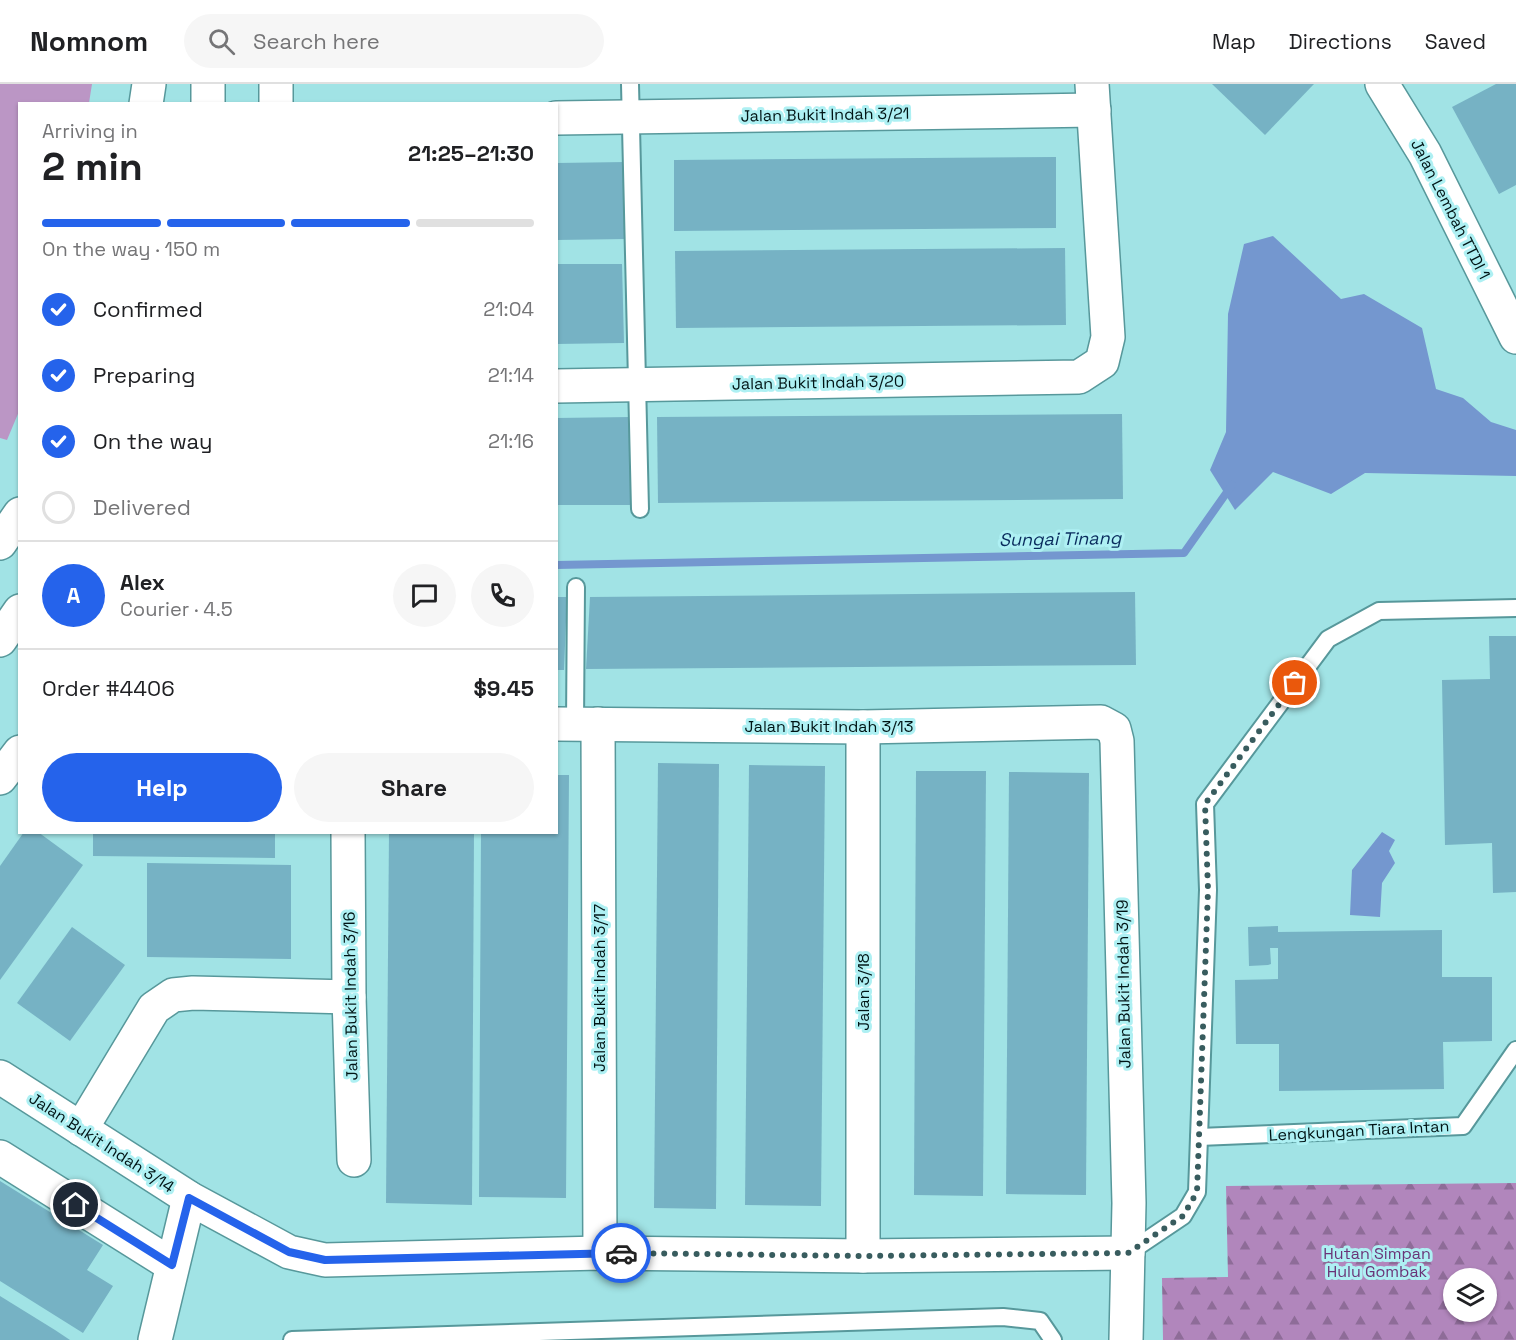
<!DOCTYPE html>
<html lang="en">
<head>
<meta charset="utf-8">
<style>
  :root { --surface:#fff; --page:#f6f6f6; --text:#202124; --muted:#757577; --line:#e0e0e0; --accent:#2563eb }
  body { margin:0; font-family:"Space Grotesk",sans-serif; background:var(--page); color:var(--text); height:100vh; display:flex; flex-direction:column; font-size:22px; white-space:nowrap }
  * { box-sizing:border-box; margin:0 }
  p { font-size:20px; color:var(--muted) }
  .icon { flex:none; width:33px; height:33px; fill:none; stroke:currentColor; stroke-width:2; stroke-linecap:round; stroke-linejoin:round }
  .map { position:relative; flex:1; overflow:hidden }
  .panel { position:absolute; left:18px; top:18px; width:540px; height:732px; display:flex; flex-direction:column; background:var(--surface); border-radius:0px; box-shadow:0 2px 4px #0004 }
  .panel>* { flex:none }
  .fabs { position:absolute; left:1443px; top:1184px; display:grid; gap:12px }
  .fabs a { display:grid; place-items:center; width:54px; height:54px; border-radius:50%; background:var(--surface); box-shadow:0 2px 4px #0004; font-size:30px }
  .pin { position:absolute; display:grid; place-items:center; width:51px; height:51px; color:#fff; margin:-26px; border:3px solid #fff; border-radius:50%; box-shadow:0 2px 6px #0007 }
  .courier { position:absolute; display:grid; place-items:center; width:60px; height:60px; margin:-30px; border:4px solid #2563eb; border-radius:50%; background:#fff; color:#222; box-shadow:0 2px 8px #0007 }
  .head em { font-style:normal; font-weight:700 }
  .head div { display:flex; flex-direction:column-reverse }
  .head { display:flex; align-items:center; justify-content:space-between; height:102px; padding:0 24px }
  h1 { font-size:39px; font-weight:700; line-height:45px }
  .bar { display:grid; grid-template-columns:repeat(4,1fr); gap:9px 6px; align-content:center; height:72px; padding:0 24px }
  .bar i { height:8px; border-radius:4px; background:var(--line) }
  .bar .active { background:var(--accent) }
  .bar p { grid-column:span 4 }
  .line { display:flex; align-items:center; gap:15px; padding:0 24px; border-top:2px solid var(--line) }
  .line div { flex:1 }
  .round { display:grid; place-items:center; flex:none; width:63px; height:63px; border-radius:32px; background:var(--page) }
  ol { padding:0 24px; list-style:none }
  li { display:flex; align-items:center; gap:18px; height:66px }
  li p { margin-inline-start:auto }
  li .icon { padding:6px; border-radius:50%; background:var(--accent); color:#fff; stroke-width:4 }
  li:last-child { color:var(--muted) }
  li i { width:33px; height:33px; border:3px solid var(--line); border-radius:50% }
  .primary-button { display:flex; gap:12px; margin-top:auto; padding:12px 24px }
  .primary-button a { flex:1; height:69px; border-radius:36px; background:var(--accent); color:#fff; font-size:24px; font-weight:700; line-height:69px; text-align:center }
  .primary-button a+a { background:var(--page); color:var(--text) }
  header { display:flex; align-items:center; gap:36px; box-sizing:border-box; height:84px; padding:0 30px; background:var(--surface); border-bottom:2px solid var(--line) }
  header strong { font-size:28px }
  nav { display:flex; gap:33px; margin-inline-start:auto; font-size:21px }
  .search { width:420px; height:54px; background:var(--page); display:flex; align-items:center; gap:15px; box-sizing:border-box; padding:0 21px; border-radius:33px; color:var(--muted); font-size:22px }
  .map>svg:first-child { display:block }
  .green { fill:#bb96c5 }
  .forest { fill:url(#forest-firs); fill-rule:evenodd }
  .water { fill:#7497cf }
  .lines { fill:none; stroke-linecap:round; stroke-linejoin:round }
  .stream { stroke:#7497cf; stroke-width:8 }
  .building { fill:#76b2c4 }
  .service-casing { stroke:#57989b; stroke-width:20 }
  .minor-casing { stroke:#57989b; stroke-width:36 }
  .tertiary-casing { stroke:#57989b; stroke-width:36 }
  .service { stroke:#fff; stroke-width:16 }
  .minor { stroke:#fff; stroke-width:33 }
  .tertiary { stroke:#fff; stroke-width:33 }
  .done { stroke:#385c5e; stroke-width:6; stroke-dasharray:0 10.8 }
  .route { stroke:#2563eb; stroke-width:8 }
  .labels { text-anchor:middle; stroke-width:6; stroke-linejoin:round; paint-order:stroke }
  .street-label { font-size:16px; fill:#001415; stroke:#aef0f3 }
  .park-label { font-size:16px; fill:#6a3477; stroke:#aef0f3 }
  .water-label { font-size:18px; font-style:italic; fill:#082a5c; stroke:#aef0f3 }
</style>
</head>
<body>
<header>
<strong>Nomnom</strong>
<div class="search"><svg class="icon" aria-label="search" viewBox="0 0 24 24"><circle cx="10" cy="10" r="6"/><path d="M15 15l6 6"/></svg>Search here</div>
<nav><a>Map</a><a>Directions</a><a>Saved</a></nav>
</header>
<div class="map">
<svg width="1516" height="1256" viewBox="0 0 1516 1256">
  <defs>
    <pattern id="forest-firs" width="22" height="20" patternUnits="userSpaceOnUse" patternTransform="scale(1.5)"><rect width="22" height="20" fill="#b186bc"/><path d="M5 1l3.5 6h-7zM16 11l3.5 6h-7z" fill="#8e6c98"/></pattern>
  </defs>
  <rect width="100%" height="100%" fill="#a1e3e5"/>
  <!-- green -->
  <path class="green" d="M0,0H92L89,19L20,20V325L7,356L0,354Z"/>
  <!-- forest -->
  <path class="forest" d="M1516,1099V1256H1163L1162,1194L1228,1193L1226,1102ZM1454,1194H1486V1227H1454Z"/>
  <!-- water -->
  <g class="water">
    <path d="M1273,152L1341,215L1364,210L1422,244L1436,305L1463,314L1491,338L1516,346V392L1365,389L1331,410L1273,388L1235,426L1210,386L1226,348L1228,230L1244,160Z"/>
    <path d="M1382,748L1395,756L1389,767L1395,779L1382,799L1380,833L1350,831L1352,786Z"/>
  </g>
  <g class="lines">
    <!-- stream -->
    <path class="stream" d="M556,481L1184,469L1232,401"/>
  </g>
  <!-- building -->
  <g class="building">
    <path d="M1212,0H1314L1265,51Z"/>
    <path d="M1496,0H1516V101L1499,110L1452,23Z"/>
    <path d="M1056,73V144L674,147V76Z"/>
    <path d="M626,78L627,155L556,156V79Z"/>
    <path d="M1065,164L1066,241L676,244L675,167Z"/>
    <path d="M556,180H622L624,259L556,260Z"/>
    <path d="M1122,330L1123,415L658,419L657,333Z"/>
    <path d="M631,333L632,421H556V334Z"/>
    <path d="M1135,508L1136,581L586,585L590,513Z"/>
    <path d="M556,513H567L564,586H556Z"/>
    <path d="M1489,552H1516V808L1493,809L1492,759L1445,761L1442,596L1490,595Z"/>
    <path d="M658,679L719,680L716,1125L654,1124Z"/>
    <path d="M749,681L825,682L821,1122L745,1121Z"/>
    <path d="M916,687H986L983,1112L914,1111Z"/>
    <path d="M1009,688L1089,689L1086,1111L1006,1110Z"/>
    <path d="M556,691H569L566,1114L479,1113L481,748H556Z"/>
    <path d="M24,748H38L83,781L0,896V782Z"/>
    <path d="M93,748H275V774L93,772Z"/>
    <path d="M389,748H474L472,1121L386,1119Z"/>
    <path d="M147,779L291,781V875L147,873Z"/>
    <path d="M1278,842V848L1442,846V893H1492V957L1443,958L1444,1005L1279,1007V960H1236L1235,896L1278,895V864H1270L1271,880L1268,881L1249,882L1248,843Z"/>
    <path d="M72,843L125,881L70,957L17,919Z"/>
    <path d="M0,1097L103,1161L87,1186L113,1202L83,1249L0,1197Z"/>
    <path d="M0,1212L55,1246L70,1256H0Z"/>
  </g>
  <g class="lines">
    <defs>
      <g id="service">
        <path d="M630,0L640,425"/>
        <path d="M575,640L576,503"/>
        <path d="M1199,1053L1463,1042L1516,966"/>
        <path d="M1128,1169L1183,1132L1197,1108L1208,806L1205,720L1328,555L1379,527L1516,524"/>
        <path d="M292,1256L1003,1233L1040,1237L1053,1256"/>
      </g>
      <g id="minor">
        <path d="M1382,0L1425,70L1516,253"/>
        <path d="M276,20V0"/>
        <path d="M556,34L1094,26"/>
        <path d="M556,302L1079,293L1102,278L1108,253L1092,0"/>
        <path d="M556,640L863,643L1101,638L1114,645L1117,657L1129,1119L1126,1256"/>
        <path d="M598,640L600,1169"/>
        <path d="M0,694L20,668"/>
        <path d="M348,748L349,913L354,1076"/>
        <path d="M0,993L189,1114L289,1168L325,1176L600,1169L863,1172L1128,1169"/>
        <path d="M81,1045L154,924L173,911L193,909L349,913"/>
        <path d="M0,1073L172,1181"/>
        <path d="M863,1172V643"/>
        <path d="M155,1256L189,1114"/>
      </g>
      <g id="tertiary">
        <path d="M146,20L149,0"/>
        <path d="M208,20V0"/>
        <path d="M0,459L20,430"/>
        <path d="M0,556L20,527"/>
      </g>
    </defs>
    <!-- service casing -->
    <use href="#service" class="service-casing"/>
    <!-- minor casing -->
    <use href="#minor" class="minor-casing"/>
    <!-- tertiary casing -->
    <use href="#tertiary" class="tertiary-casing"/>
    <!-- service -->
    <use href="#service" class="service"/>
    <!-- minor -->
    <use href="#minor" class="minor"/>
    <!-- tertiary -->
    <use href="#tertiary" class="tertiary"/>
  </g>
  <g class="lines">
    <!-- done -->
    <path class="done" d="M621,1169L862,1172L1128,1169L1183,1132L1197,1108L1208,806L1205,720L1295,599"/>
    <!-- route -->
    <path class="route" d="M76,1121L172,1181L189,1114L289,1168L325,1176L621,1169"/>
  </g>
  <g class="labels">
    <!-- street labels -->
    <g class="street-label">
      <text transform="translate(825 30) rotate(-1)" y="6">Jalan Bukit Indah 3/21</text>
      <text transform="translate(1451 125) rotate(63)" y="6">Jalan Lembah TTDI 1</text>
      <text transform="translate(818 298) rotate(-1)" y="6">Jalan Bukit Indah 3/20</text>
      <text x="829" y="648">Jalan Bukit Indah 3/13</text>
      <text transform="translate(1123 900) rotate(-91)" y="6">Jalan Bukit Indah 3/19</text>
      <text transform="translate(599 904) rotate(-90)" y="6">Jalan Bukit Indah 3/17</text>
      <text transform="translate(863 908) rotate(-90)" y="6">Jalan 3/18</text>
      <text transform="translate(350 912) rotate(-91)" y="6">Jalan Bukit Indah 3/16</text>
      <text transform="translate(1359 1046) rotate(-3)" y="6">Lengkungan Tiara Intan</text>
      <text transform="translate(102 1058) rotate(33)" y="6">Jalan Bukit Indah 3/14</text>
    </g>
    <!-- park labels -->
    <g class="park-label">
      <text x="1377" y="1175">Hutan Simpan<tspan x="1377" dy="18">Hulu Gombak</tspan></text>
    </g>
    <!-- water labels -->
    <g class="water-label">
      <text transform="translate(1060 455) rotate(-1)" y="6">Sungai Tinang</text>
    </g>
  </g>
</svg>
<div class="fabs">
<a><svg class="icon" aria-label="layers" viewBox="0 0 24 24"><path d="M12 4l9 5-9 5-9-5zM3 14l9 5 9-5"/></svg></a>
</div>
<div class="pin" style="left:1295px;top:599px;background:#ea580c"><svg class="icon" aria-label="bag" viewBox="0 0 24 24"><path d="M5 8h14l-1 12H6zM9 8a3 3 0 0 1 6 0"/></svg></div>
<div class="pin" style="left:76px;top:1121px;background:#1f2937"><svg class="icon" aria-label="home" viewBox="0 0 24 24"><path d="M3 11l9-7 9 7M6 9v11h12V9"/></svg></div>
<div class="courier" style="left:621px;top:1169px"><svg class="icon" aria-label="car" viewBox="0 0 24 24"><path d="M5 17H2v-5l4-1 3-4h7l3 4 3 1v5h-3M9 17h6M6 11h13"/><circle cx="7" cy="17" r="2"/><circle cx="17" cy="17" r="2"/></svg></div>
<section class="panel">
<div class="head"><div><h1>2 min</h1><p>Arriving in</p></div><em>21:25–21:30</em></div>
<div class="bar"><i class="active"></i><i class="active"></i><i class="active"></i><i></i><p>On the way · 150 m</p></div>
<ol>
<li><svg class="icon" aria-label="check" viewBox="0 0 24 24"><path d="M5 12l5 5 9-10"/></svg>Confirmed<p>21:04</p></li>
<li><svg class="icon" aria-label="check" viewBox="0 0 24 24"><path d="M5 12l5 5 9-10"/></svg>Preparing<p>21:14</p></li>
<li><svg class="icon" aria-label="check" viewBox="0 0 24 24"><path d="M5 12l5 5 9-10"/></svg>On the way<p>21:16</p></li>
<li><i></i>Delivered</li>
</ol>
<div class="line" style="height:108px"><b class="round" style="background:var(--accent);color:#fff">A</b><div><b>Alex</b><p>Courier · 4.5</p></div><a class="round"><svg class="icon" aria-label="chat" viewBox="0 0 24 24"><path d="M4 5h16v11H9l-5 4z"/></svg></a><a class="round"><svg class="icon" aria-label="phone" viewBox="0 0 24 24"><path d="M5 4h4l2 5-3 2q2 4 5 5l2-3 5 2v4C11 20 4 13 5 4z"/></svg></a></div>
<div class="line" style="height:78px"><div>Order #4406</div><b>$9.45</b></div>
<div class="primary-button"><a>Help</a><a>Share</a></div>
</section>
</div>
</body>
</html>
